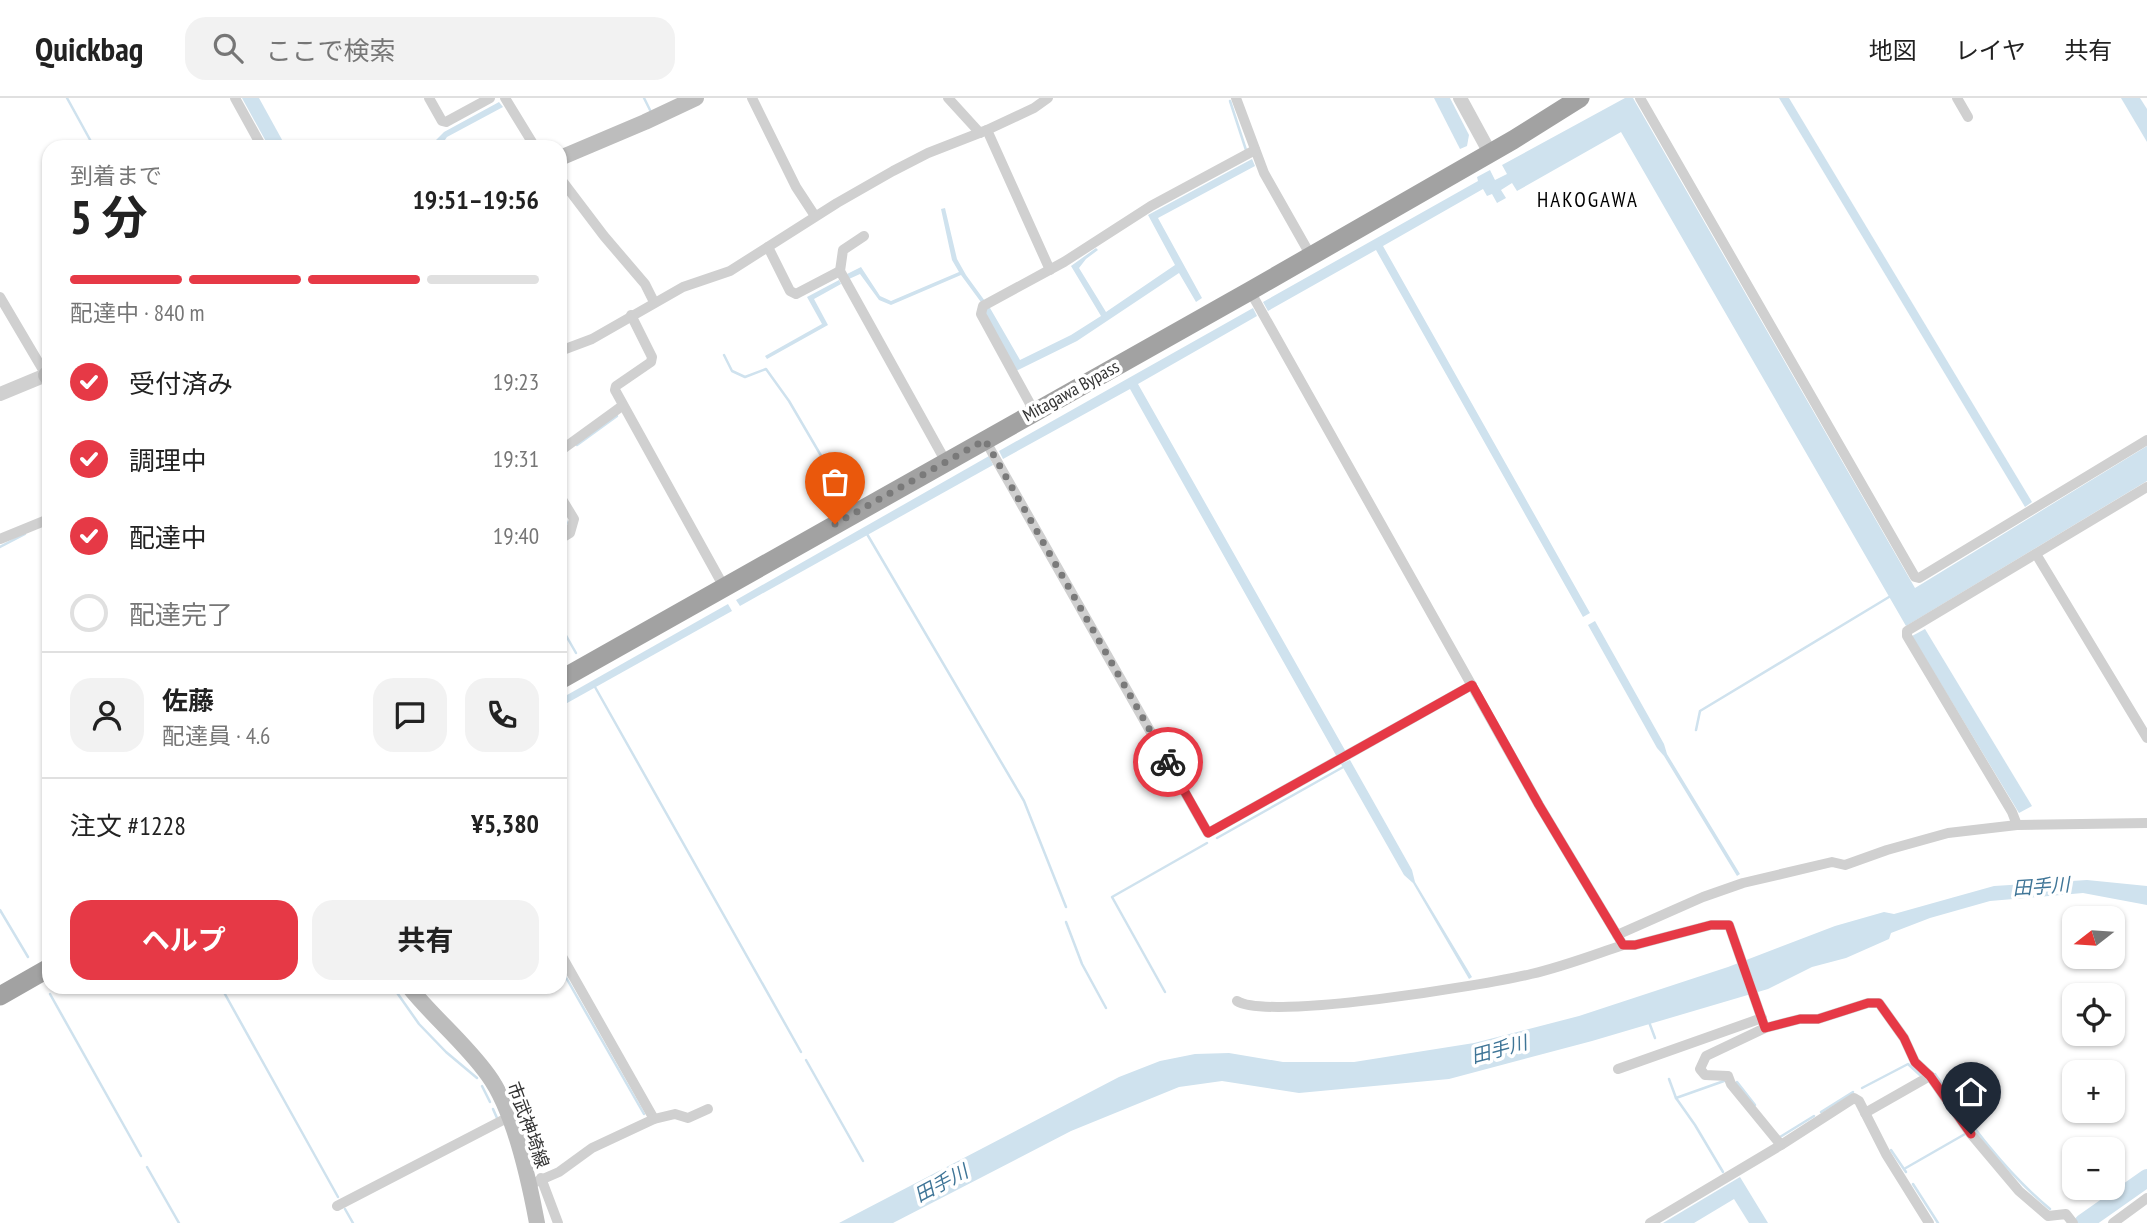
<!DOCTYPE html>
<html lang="ja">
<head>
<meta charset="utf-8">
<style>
  :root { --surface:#fff; --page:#f2f2f2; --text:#222; --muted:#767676; --line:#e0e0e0; --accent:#e63946 }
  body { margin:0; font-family:"PT Sans Narrow","Noto Sans JP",sans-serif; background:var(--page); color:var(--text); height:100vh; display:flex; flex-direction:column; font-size:26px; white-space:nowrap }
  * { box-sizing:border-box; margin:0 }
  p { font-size:23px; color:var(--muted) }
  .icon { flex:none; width:38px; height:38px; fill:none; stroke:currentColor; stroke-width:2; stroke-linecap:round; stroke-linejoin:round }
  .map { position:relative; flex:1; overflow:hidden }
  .details { position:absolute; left:42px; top:42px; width:525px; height:854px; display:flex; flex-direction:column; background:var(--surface); border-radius:21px; box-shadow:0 2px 5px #0004 }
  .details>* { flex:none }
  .needle { width:46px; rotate:253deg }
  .controls { position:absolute; left:2062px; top:808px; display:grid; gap:14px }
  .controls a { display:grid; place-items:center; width:63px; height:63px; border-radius:14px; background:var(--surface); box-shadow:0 2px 5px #0004; font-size:35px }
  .pin { position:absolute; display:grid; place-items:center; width:60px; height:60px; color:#fff; margin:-72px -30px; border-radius:50% 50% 50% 0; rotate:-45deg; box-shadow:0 0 7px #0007 }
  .pin .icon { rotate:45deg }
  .courier { position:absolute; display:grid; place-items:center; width:70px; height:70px; margin:-35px; border:5px solid #e63946; border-radius:50%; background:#fff; color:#222; box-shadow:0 2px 9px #0007 }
  .summary em { font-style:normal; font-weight:700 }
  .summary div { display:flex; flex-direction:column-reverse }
  .summary { display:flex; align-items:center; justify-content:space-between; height:119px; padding:0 28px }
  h1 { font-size:46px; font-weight:700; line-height:52px }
  .bar { display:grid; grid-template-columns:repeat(4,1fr); gap:10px 7px; align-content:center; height:84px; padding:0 28px }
  .bar i { height:9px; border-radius:5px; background:var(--line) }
  .bar .selected { background:var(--accent) }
  .bar p { grid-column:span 4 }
  .line { display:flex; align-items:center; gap:18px; padding:0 28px; border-top:2px solid var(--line) }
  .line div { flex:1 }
  .round { display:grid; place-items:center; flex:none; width:74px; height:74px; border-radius:21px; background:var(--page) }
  ol { padding:0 28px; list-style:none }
  li { display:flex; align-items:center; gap:21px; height:77px }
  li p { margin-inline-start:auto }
  li .icon { padding:7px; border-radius:50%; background:var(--accent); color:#fff; stroke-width:4 }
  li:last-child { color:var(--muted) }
  li i { width:38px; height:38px; border:4px solid var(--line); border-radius:50% }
  .primary-button { display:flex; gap:14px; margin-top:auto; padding:14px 28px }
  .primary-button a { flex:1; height:80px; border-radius:21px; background:var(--accent); color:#fff; font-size:28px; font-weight:700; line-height:80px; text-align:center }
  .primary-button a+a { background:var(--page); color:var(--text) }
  header { display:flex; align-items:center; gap:42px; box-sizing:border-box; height:98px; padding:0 35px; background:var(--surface); border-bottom:2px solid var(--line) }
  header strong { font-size:33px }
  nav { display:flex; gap:38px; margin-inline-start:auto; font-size:24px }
  .search { width:490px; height:63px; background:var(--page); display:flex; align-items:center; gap:18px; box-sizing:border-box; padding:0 24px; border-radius:21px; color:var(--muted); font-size:26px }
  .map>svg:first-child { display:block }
  .water { fill:#cfe2ee }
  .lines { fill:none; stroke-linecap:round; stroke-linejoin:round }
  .stream { stroke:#cfe2ee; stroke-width:2.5 }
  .river { stroke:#cfe2ee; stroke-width:18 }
  .minor { stroke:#d0d0d0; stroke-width:10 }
  .tertiary { stroke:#d0d0d0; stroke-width:14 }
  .secondary { stroke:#bdbdbd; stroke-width:16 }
  .trunk { stroke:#a2a2a2; stroke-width:19 }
  .done { stroke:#7a7a7a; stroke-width:7; stroke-dasharray:0 12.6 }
  .route { stroke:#e63946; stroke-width:9 }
  .labels { text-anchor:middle; stroke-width:7; stroke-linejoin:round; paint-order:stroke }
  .street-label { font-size:18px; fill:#333; stroke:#fff }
  .water-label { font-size:19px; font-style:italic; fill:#3f7597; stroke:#fff }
  .quarter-label { font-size:21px; letter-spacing:2px; fill:#000; stroke:#fff }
</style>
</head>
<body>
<header>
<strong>Quickbag</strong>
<div class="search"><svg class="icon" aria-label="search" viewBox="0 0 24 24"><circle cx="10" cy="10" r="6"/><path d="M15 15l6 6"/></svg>ここで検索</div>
<nav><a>地図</a><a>レイヤ</a><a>共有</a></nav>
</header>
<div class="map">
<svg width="2147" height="1125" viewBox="0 0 2147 1125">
  <rect width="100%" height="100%" fill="#fff"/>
  <!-- water -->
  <g class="water">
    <path d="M242,0H259L286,49H269Z"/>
    <path d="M1434,0H1450L1469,37L1467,48L1460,51Z"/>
    <path d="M1625,0H1633L1915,490L2147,348V383L1906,528L1621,34L1517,93L1512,85L1501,92L1506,100L1497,105L1492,96L1487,98L1483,91L1383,148L1590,515L1583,519L1376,152L1268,213L1263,204L1478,83L1477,79L1490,72L1495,82L1507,76L1502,67Z"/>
    <path d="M1779,0H1789L2032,404L2025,409Z"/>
    <path d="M2121,0H2140L2147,11V44Z"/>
    <path d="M499,4L503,9L447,39L440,49H429L444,34Z"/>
    <path d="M1252,61L1255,68L1158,120L1202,200L1196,204L1179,175L1077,243L1016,273L985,214L986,211L961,177L891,207L879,202L860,176L849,181L847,176L861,169L880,198L891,203L959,174L952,162L941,111L945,110L957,161L966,177L990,210L1020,262L1071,237L1101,218L1071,168L1096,150L1098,152L1086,161L1079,170L1106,214L1175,167L1148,117Z"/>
    <path d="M839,182L841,186L814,201L828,227L767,261L765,258L822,226L807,199Z"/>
    <path d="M1253,210L1257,218L1138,286L1346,654L1337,659L1130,291L1003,361L999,353Z"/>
    <path d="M989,358L993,367L740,508L736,502Z"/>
    <path d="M728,506L732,513L560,609V601Z"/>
    <path d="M1595,523L1664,646L1667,656L1740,776L1737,778L1664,658L1657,650L1588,527Z"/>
    <path d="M1925,531L2032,708L2019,715L1912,538Z"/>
    <path d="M1350,662L1412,772L1415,784L1472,879L1469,881L1413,785L1404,777L1341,666Z"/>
    <path d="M2087,782L2147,788V807L2083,795L1990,803L1930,820L1891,835L1889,841L1846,860L1812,869L1768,891L1592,943L1449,981L1299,995L1222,983L1179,989L1071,1033L893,1125H839L1119,979L1160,963L1195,956L1229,955L1283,964H1354L1474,945L1579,918L1728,869L1835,828L1884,814L1894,816L1994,788Z"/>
    <path d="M1740,1079L1768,1125H1749L1734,1101L1694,1125H1663Z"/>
  </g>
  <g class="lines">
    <!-- stream -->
    <g class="stream">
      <path d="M67,0L94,49"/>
      <path d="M644,0L650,12"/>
      <path d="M1230,3L1246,52"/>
      <path d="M724,257L732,273L745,279L766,271L789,303L847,402"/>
      <path d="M577,347L617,318"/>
      <path d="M560,409L567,425L560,433"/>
      <path d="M867,436L1024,703L1066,809"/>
      <path d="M0,449L25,436"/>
      <path d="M560,527L576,555"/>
      <path d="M595,589L801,954"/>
      <path d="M1696,632L1700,613L1889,499"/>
      <path d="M1217,740L1345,668"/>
      <path d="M0,812L28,859"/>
      <path d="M1066,824L1082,866L1106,910"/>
      <path d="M560,869L644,1016"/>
      <path d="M221,889L338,1099"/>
      <path d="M393,889L419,926L446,954L477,980"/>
      <path d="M1165,894L1112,799L1207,745"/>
      <path d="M50,896L141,1058"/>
      <path d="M1649,924L1655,940"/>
      <path d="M806,962L863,1063"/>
      <path d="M1935,976C1970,1025 2004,1073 2050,1111"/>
      <path d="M1669,981L1676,1000L1695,1027L1723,1074"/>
      <path d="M1737,984L1755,1007"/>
      <path d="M482,988L490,1004"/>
      <path d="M1862,990L1908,966L1920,977"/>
      <path d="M1676,1000L1724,983"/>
      <path d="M493,1011L497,1020"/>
      <path d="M1821,1014L1853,994"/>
      <path d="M1780,1039L1814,1018"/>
      <path d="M1891,1052L1906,1074"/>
      <path d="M147,1069L179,1125"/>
      <path d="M1904,1071L1965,1036"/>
      <path d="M1913,1086L1938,1125"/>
      <path d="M345,1111L353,1125"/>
      <path d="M2086,1123L2087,1125"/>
    </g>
    <!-- river -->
    <path class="river" d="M2083,1125L2147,1080"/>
    <!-- minor -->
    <g class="minor">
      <path d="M235,0L262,49"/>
      <path d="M429,0L442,23L446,24L490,0"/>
      <path d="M505,0L535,49"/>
      <path d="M752,0L796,89L815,118"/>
      <path d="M948,0L980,35"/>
      <path d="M1236,0L1264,75L1311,158"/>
      <path d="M1640,0L1915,479L1919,480L2147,342"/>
      <path d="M1957,0L1968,19"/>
      <path d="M987,32L1050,172"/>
      <path d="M560,80L604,138L645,186L654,204"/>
      <path d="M864,138L843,152L840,173L946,364"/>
      <path d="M768,149L790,193L796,196L840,173"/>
      <path d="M1250,193L1539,707L1623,847H1635L1711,827H1729L1765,930"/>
      <path d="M0,199L46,277"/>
      <path d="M631,217L652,259L651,264L616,288L615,292L724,489"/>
      <path d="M560,253L592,241L683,189L730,173L837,105L893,73L928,55L987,32L1034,10L1048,0"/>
      <path d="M1034,313L981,216L983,208L1064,164L1151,108L1255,52"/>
      <path d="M985,342L1208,735L1472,587"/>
      <path d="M560,353L622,308"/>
      <path d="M560,398L574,421L570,435L560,441"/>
      <path d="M0,441L49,421"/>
      <path d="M2036,456L2147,640"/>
      <path d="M2017,727L2012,714L1907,538V533L2147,389"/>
      <path d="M1617,837L1703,799L1743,785L1832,764L1845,767L1887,752L1948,735L2017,727L2147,725"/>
      <path d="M560,855L654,1021"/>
      <path d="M1237,903C1267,923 1486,887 1531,876C1562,869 1593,857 1623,847"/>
      <path d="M1618,971L1762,920"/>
      <path d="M1865,1015L1930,978"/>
      <path d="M1781,1047L1731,986L1728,978L1705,977L1700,971L1706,958L1765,930L1800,921H1818L1868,905H1879L1904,940L1915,964L1930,978L1971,1036L2019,1093L2048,1118L2066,1116L2073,1125"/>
      <path d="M541,1080L558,1125"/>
      <path d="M529,1087L559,1074L592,1050L654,1021L675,1016L688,1020L708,1011"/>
      <path d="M337,1108L509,1019"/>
      <path d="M1650,1125L1781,1047L1854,1000L1859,1003L1886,1056L1929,1125"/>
      <path d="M2113,1125L2147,1100"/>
    </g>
    <!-- tertiary -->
    <g class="tertiary">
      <path d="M1460,0L1490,55"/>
      <path d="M0,296L46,277"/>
    </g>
    <!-- secondary -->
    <g class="secondary">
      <path d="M560,60L645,24L696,0"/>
      <path d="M49,275L46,277L49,281"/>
      <path d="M409,889C434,920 465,945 488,977C514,1012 529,1082 537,1125"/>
    </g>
    <!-- trunk -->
    <g class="trunk">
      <path d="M560,582L1250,193L1513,42L1580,0"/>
      <path d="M0,898L49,870"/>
    </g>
  </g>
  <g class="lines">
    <!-- done -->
    <path class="done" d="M835,426L985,342L1168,664"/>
    <!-- route -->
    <path class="route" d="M1168,664L1208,735L1472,587L1539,707L1623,847H1635L1711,827H1729L1765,930L1800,921H1818L1868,905H1879L1904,940L1915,964L1930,978L1971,1036"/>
  </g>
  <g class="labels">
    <!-- street labels -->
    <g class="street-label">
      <text transform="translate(1071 293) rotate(-29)" y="6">Mitagawa Bypass</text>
      <text transform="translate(528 1027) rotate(70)" y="6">市武神埼線</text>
    </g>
    <!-- water labels -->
    <g class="water-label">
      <text transform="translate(2041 788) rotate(-4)" y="7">田手川</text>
      <text transform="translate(1499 951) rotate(-15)" y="7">田手川</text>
      <text transform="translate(941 1085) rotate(-28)" y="7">田手川</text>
    </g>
    <!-- quarter labels -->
    <g class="quarter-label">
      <text x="1588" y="109">HAKOGAWA</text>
    </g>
  </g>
</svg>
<div class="controls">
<a><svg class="needle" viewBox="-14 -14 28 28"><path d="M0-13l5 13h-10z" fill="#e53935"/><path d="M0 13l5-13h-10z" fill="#767676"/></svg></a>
<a><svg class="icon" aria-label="locate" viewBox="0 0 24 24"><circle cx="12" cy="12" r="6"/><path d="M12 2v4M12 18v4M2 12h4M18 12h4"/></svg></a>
<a>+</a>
<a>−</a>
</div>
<div class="pin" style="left:835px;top:426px;background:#ea580c"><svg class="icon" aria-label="bag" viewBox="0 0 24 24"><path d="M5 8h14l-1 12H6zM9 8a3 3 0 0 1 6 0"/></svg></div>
<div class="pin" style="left:1971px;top:1036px;background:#1f2937"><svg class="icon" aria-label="home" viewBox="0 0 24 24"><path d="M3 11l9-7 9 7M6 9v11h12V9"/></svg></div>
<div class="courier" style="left:1168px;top:664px"><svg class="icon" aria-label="bike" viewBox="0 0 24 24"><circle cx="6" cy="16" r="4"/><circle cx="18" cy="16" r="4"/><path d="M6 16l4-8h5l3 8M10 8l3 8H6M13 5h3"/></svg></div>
<section class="details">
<div class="summary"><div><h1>5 分</h1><p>到着まで</p></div><em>19:51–19:56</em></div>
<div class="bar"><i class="selected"></i><i class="selected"></i><i class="selected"></i><i></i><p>配達中 · 840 m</p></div>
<ol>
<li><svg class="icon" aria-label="check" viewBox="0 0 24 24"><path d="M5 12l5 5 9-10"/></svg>受付済み<p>19:23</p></li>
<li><svg class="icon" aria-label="check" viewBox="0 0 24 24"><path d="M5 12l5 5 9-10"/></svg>調理中<p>19:31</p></li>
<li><svg class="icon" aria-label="check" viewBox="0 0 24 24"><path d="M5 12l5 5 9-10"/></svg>配達中<p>19:40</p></li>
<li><i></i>配達完了</li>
</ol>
<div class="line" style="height:126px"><a class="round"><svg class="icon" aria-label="person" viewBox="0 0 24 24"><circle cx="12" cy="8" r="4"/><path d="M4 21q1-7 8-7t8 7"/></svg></a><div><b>佐藤</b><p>配達員 · 4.6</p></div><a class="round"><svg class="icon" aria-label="chat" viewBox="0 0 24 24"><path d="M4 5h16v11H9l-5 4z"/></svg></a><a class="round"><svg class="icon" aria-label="phone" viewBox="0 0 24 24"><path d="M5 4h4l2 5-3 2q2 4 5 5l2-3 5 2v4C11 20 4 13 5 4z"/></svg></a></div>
<div class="line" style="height:91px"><div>注文 #1228</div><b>¥5,380</b></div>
<div class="primary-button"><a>ヘルプ</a><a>共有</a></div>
</section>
</div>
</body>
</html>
